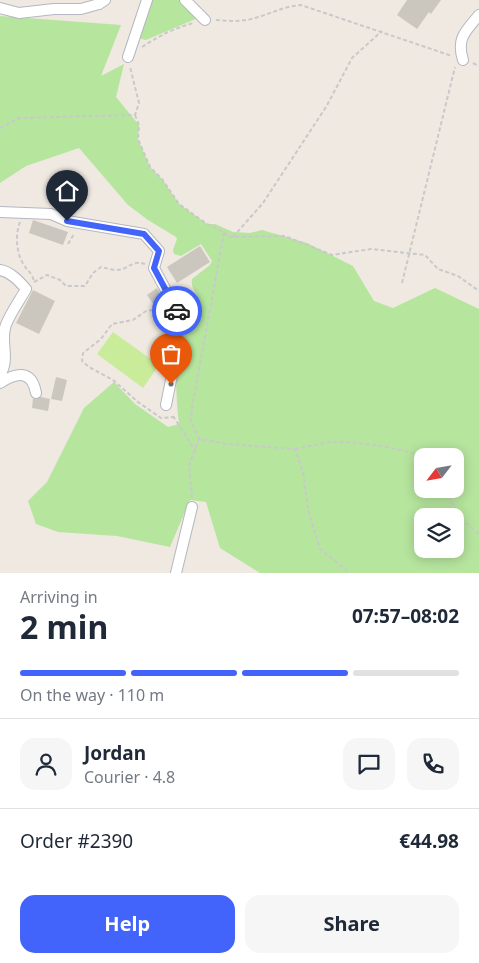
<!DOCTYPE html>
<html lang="en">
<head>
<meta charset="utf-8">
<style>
  :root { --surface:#fff; --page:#f6f6f7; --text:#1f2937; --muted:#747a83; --line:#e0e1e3; --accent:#4264fb }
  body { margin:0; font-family:"Noto Sans",sans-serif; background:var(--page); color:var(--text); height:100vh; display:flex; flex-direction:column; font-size:19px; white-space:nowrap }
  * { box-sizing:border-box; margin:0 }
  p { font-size:16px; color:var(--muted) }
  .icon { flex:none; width:28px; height:28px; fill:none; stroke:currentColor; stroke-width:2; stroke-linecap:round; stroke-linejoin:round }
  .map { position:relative; height:573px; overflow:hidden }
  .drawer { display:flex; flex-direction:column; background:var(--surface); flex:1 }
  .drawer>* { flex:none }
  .needle { width:32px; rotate:239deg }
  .controls { position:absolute; left:414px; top:448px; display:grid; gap:10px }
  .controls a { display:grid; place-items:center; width:50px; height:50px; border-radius:10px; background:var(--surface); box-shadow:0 2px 12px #0003; font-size:25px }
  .pin { position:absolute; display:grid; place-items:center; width:42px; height:42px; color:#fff; margin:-51px -21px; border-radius:50% 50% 50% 0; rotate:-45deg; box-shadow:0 0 5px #0007 }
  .pin .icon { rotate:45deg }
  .courier { position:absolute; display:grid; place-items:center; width:50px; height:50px; margin:-25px; border:4px solid #4264fb; border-radius:50%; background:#fff; color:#222; box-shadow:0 1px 6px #0007 }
  .head em { font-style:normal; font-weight:700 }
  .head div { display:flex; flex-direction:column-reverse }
  .head { display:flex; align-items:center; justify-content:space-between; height:85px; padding:0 20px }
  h1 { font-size:32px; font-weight:700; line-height:38px }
  .bar { display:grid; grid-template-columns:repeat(4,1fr); gap:8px 5px; align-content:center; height:60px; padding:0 20px }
  .bar i { height:6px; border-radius:4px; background:var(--line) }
  .bar .active { background:var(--accent) }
  .bar p { grid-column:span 4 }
  .line { display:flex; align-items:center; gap:12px; padding:0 20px; border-top:1px solid var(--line) }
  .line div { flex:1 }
  .round { display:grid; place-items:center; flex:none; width:52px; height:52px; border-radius:15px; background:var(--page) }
  .action { display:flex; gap:10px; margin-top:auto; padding:10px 20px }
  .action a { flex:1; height:58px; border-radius:15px; background:var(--accent); color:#fff; font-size:20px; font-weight:700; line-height:58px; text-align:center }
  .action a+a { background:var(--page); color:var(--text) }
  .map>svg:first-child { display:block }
  .green { fill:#b6e59e; fill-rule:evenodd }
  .pitch { fill:#c9ec9a }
  .building { fill:#cbc7bf }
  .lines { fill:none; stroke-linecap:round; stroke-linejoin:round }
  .minor-casing { stroke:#b4b7c1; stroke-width:12 }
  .path { stroke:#c9c9c9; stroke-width:2; stroke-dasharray:4 2.5; stroke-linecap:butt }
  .minor { stroke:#fff; stroke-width:10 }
  .done { stroke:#726f6d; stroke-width:5; stroke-dasharray:0 9 }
  .route { stroke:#4264fb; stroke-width:6 }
</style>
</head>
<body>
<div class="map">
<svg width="479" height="573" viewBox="0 0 479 573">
  <rect width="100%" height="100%" fill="#efe9e1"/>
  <!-- green -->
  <g class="green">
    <path d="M151,0H181L198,18L146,40L137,38Z"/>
    <path d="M0,16L121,25L101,76L124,64L116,97L139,125L138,139L150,167L162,179L179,204L207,224H215L233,232L250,233L262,230L307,243L353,266L374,301L393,308L435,288L479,309V573H260L220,548L206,502L190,500L170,547L117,536L58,532L36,524L28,501L47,482L84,408L114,382L135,404L168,427L179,424C175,390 175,357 180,323C191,317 204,311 197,295C194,289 191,287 192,279L210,265L212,261L201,244L181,256L174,254L173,250L177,239L176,237L148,220L128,205L79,148L26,166L0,183ZM422,456H455V489H422ZM422,516H455V549H422Z"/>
  </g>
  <!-- pitch -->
  <path class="pitch" d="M113,332L159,365L143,388L97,354Z"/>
  <!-- building -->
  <g class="building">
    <path d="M407,0H441L431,14L429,12L417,29L397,15Z"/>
    <path d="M33,220L68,232L63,245L29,233Z"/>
    <path d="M200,246L210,262L177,283L167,267Z"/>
    <path d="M157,288L168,310L161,315L147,295Z"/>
    <path d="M33,290L55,301L39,334L16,323Z"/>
    <path d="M56,377L67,380L62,401L51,399Z"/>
    <path d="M41,397L50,399L48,411L32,408L33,399Z"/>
  </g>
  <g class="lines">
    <defs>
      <g id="minor">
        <path d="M185,0L205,20"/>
        <path d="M0,8L19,13L54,9H81L99,4L105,0"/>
        <path d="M128,57L147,0"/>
        <path d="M463,60C456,38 466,31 479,15"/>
        <path d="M0,212L51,214L67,221L144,234L159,251L154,268L177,311L174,365L166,405"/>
        <path d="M0,270C11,272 19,281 26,289C20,300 7,318 5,328C1,344 10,360 0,375"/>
        <path d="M0,383C17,372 32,370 36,393"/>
        <path d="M176,573L192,507"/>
      </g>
    </defs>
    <!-- minor casing -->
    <use href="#minor" class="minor-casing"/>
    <!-- path -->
    <g class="path">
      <path d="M216,20C229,21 242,22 255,18C273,13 281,7 301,5L452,56"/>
      <path d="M142,47C159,36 174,28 194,23"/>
      <path d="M473,63L479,66"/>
      <path d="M135,115L139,125L138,139L150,167L162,179L179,204L207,224L224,232L192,408L191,421L199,439"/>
      <path d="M0,128L19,118L135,115L139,103L130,67"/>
      <path d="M20,222C15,235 16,253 24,265C28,272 31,271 34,281"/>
      <path d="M224,233L228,237L285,236L332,255L371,249L425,255L438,269L458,276L479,291"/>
      <path d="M233,237L263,203L326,107L352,58L382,31"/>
      <path d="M68,244L74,234"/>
      <path d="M34,282L47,275L60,280L66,286H85L93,273L101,267C106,268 112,270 117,270C128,270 133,259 145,264"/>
      <path d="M402,283L455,67"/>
      <path d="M153,310L146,311L133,320L112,324L101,339L83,353L82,361L89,367L113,380L138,402L161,418L173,417"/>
      <path d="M173,416L195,450"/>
      <path d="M295,449C307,447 321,443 334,442C354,441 404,448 422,457"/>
      <path d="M447,489C453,509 462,521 479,534"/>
      <path d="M192,498L189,466L199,439L228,444L295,449L303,472L308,510L320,549L350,573"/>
    </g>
    <!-- minor -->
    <use href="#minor" class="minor"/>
  </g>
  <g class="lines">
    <!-- done -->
    <path class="done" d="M171,384L177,311"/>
    <!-- route -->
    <path class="route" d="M67,221L144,234L159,251L154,268L177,311"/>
  </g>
</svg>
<div class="controls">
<a><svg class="needle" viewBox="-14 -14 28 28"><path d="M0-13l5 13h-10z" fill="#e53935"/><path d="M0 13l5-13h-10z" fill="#747a83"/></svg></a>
<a><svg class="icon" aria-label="layers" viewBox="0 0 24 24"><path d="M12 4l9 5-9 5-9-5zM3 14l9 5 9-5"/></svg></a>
</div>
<div class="pin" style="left:171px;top:384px;background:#ea580c"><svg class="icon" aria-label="bag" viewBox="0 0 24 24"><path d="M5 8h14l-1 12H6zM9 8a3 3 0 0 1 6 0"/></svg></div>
<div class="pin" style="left:67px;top:221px;background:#1f2937"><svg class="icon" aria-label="home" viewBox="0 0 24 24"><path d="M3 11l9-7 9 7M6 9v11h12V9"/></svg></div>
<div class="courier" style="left:177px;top:311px"><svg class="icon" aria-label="car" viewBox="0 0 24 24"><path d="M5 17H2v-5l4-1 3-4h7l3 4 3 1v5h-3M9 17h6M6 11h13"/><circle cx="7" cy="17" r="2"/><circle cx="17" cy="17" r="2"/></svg></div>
</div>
<section class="drawer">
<div class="head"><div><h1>2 min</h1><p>Arriving in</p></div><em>07:57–08:02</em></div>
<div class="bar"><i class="active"></i><i class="active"></i><i class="active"></i><i></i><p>On the way · 110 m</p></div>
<div class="line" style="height:90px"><a class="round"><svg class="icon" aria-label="person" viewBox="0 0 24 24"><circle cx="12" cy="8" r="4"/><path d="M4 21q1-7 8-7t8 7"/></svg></a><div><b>Jordan</b><p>Courier · 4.8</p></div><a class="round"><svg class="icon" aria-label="chat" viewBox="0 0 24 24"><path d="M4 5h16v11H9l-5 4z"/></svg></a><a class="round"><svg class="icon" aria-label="phone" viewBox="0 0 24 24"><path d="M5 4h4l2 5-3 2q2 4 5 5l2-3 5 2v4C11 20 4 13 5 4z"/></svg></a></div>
<div class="line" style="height:65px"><div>Order #2390</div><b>€44.98</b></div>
<div class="action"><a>Help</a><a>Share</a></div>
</section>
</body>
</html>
